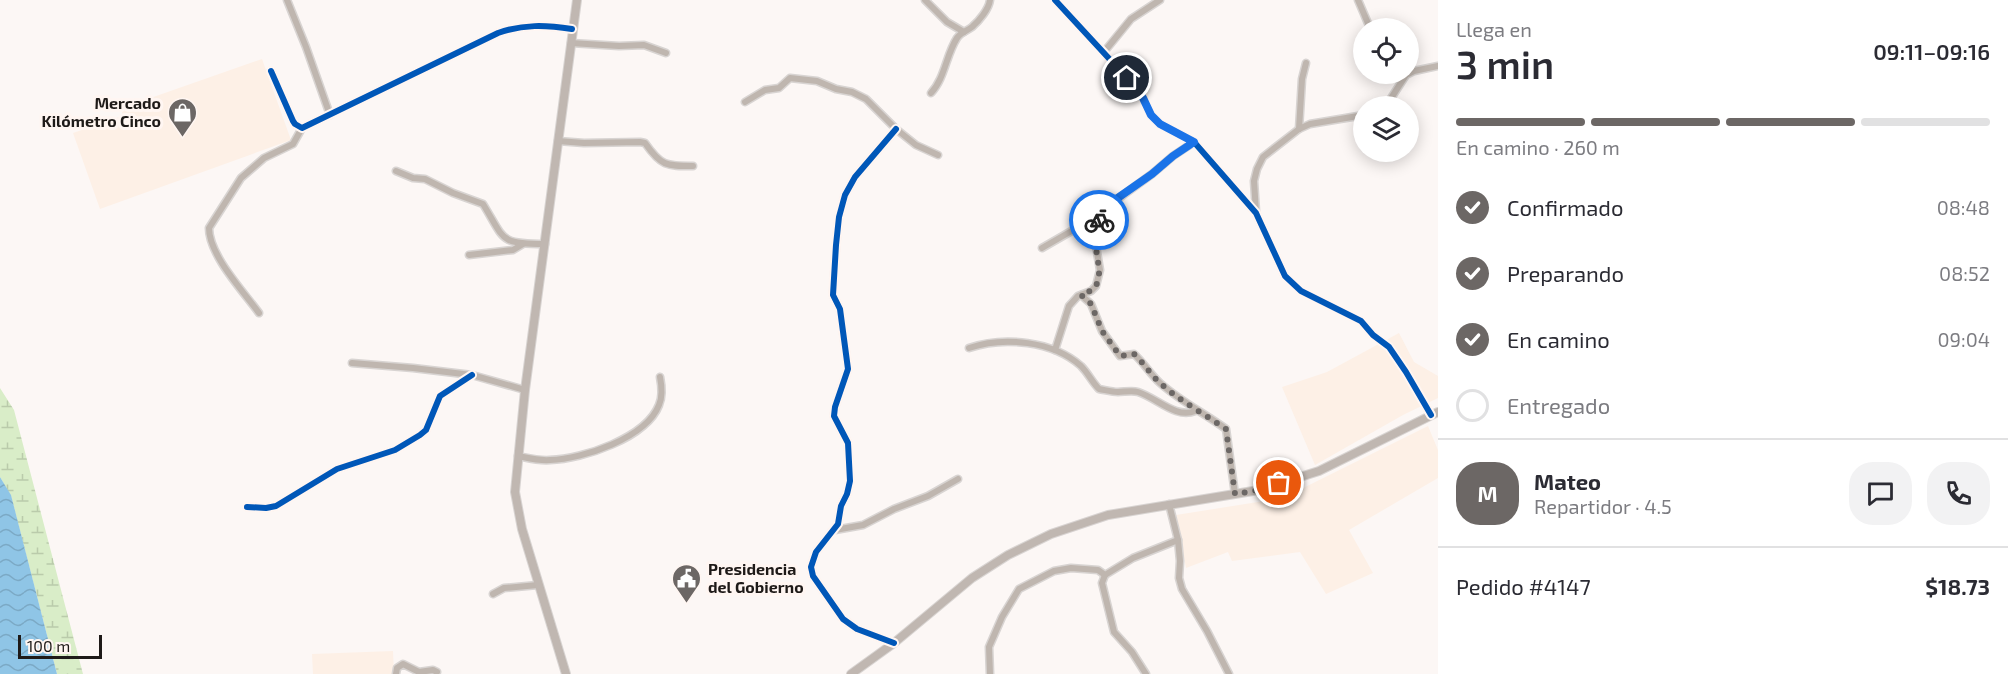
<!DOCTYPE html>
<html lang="es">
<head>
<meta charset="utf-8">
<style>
  :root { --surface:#fff; --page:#f2f2f3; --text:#2b2b33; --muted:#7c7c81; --line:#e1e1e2; --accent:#6c6765 }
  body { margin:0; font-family:"Exo 2",sans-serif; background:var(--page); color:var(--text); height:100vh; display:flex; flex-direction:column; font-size:22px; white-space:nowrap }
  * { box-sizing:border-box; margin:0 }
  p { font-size:20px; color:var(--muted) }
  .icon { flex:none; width:33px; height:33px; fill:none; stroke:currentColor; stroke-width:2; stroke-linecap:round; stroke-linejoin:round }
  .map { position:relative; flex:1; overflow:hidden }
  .panel { display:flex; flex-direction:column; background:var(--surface); width:570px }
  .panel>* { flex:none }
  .buttons { position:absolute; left:1353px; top:18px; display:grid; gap:12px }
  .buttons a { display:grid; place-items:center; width:66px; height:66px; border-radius:50%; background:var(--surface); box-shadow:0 3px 15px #0003; font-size:30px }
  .scale { position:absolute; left:18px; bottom:15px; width:84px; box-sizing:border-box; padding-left:6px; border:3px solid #1e1a18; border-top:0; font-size:16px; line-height:21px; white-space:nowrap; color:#1e1a18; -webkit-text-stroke:4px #fff6f2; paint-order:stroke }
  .pin { position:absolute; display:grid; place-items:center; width:51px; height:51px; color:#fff; margin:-26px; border:3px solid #fff; border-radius:50%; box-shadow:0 2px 6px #0007 }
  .courier { position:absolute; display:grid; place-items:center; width:60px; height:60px; margin:-30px; border:4px solid #1a73e8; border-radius:50%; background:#fff; color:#222; box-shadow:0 2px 8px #0007 }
  .headline em { font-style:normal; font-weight:600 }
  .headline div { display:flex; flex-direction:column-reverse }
  .headline { display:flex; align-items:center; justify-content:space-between; height:102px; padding:0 18px }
  h1 { font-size:39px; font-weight:600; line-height:45px }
  .bar { display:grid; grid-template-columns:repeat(4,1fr); gap:9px 6px; align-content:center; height:72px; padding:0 18px }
  .bar i { height:8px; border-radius:4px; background:var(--line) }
  .bar .selected { background:var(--accent) }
  .bar p { grid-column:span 4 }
  .line { display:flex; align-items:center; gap:15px; padding:0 18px; border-top:2px solid var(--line) }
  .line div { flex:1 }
  .round { display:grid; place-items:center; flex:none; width:63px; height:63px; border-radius:24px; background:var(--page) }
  ol { padding:0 18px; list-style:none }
  li { display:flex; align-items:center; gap:18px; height:66px }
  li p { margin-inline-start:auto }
  li .icon { padding:6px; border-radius:50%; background:var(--accent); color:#fff; stroke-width:4 }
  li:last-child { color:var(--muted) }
  li i { width:33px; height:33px; border:3px solid var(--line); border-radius:50% }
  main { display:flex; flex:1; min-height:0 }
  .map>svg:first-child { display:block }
  .commercial { fill:#fdf0e6 }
  .wetland { fill:url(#wetland-marsh) }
  .water { fill:url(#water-waves) }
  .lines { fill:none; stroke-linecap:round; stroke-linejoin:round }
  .minor-casing { stroke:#d8d4d2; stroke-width:9 }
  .major-casing { stroke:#d8d4d2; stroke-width:10 }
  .minor { stroke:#bfb6af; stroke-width:6 }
  .major { stroke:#c0b7b1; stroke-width:8 }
  .cycleway-casing { stroke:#fff6f2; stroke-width:10 }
  .cycleway { stroke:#0057b8; stroke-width:6 }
  .done { stroke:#6c6765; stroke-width:6; stroke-dasharray:0 10.8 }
  .route { stroke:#1a73e8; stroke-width:8 }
  .labels { text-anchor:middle; stroke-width:6; stroke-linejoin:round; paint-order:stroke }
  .poi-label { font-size:16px; font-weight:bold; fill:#1e1a18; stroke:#fff6f2; text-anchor:end }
</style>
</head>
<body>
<main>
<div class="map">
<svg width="1438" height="674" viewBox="0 0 1438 674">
  <defs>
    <pattern id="wetland-marsh" width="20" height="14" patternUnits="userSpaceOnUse" patternTransform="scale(1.5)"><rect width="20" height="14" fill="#d9edc8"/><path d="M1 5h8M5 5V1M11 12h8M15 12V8" fill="none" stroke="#bacbab"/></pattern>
    <pattern id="water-waves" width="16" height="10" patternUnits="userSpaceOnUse" patternTransform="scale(1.5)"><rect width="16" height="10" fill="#8fc5e6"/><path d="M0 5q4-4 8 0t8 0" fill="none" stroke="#7ba9c5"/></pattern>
  </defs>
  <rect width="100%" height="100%" fill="#fcf7f5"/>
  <!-- commercial -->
  <g class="commercial">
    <path d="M262,59L291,140L100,209L73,133L122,116V108Z"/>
    <path d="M1399,333L1414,362L1438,376V398L1403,415L1315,465L1282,387L1327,372Z"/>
    <path d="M1428,426L1438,450V478L1349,530L1373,573L1326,594L1300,552L1232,561L1228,552L1186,568L1176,515L1283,498Z"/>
    <path d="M393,651L394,674H313L312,654Z"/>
  </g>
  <!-- wetland -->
  <path class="wetland" d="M0,388L14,410L83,674H57L11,496L0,477Z"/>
  <!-- water -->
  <path class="water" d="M0,477L11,495L57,674H0Z"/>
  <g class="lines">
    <defs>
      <g id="minor">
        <path d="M287,0L306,47L330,115"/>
        <path d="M925,0L947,22L964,32"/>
        <path d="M1055,0L1127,78L1143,98L1151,115L1160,124L1194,142L1256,213L1285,276L1301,291L1361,321L1373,335L1389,347L1406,372L1431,415"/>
        <path d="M1358,0L1370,28"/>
        <path d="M571,43L619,46L644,45L666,53"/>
        <path d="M1104,52L1131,19L1160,0"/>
        <path d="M271,71L293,121L295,124L302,128L498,33C523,24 546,25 572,29"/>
        <path d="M931,93C945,78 946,55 957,38C961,32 967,31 972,27C979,21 989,9 990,0"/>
        <path d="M745,102L765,90L779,88L790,78L817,81L836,89L852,92L866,99L896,129L916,145L938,155"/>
        <path d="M1386,106L1406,75L1414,71L1438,66"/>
        <path d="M1299,129L1302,79L1306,63"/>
        <path d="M558,141L584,143L640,142L645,143C661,166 666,166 693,166"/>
        <path d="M396,171L413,178L425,179L453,193L483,204C505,240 499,244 545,244"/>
        <path d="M1256,212L1254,181L1257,169L1263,157L1299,129L1310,124L1364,115"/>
        <path d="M1042,248L1101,214"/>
        <path d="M469,255L513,250L523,244"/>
        <path d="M1081,295L1091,304L1102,331L1120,356L1134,354C1144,363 1150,374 1160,383C1180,401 1204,413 1226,429L1235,494"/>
        <path d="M259,313C243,291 209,255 209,228L241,178L264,158L293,144L302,128"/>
        <path d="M969,348C1004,336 1053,341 1081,366C1088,373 1092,382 1099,389C1105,390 1112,392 1118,392C1124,392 1132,390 1138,392C1157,398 1176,419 1195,411"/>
        <path d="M1055,350L1069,306L1078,296L1091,291L1096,286L1100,270L1096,246L1097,231L1104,209L1152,174L1173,156L1194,142"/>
        <path d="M352,363L413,368L472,375L525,390"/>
        <path d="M518,456C528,458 539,461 550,460C583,459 646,438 659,405C663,396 662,387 660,377"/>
        <path d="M1169,504L1178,540L1180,561L1179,578L1182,589L1207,631L1229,674"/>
        <path d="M247,507L266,508L276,506L337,469L395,450L420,435L426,430L440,396L472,375"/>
        <path d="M835,530L863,525L894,509L928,496L958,479"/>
        <path d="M1105,575L1102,583L1114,632L1132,652L1146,674"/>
        <path d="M493,594L504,588L538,585"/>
        <path d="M894,643L857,629L843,619L813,576L811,567L816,552L838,524L841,506L847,494L850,481L848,443L834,416L835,407L848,369L840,309L833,295L836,245L839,217L845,195L855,177L896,129"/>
        <path d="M396,674L397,668L403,664L419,672L433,670L437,672"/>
        <path d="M990,674L989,647L1002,617L1019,589L1054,571L1071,568L1098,570L1105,575L1133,558L1178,540"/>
      </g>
      <g id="major">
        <path d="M566,674L522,529L515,492L525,390L577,0"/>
        <path d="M851,674L894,643L972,578L1008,555L1051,534L1108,515L1259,490L1319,471L1438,412"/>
      </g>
    </defs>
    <!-- minor casing -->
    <use href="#minor" class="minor-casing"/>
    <!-- major casing -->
    <use href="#major" class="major-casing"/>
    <!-- minor -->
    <use href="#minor" class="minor"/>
    <!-- major -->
    <use href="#major" class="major"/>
    <defs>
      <g id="cycleway">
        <path d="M1055,0L1127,78L1143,98L1151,115L1160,124L1194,142L1256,213L1285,276L1301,291L1361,321L1373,335L1389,347L1406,372L1431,415"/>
        <path d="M271,71L293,121L295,124L302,128L498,33C523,24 546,25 572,29"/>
        <path d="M247,507L266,508L276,506L337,469L395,450L420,435L426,430L440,396L472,375"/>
        <path d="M894,643L857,629L843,619L813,576L811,567L816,552L838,524L841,506L847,494L850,481L848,443L834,416L835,407L848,369L840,309L833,295L836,245L839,217L845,195L855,177L896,129"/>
      </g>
    </defs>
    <!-- cycleway casing -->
    <use href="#cycleway" class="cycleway-casing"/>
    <!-- cycleway -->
    <use href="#cycleway" class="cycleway"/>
  </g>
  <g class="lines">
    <!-- done -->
    <path class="done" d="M1099,220C1098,228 1095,237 1096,245C1096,261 1104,274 1094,289L1081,295L1091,304L1102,331L1120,356L1134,354C1144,363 1150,374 1160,383C1180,401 1204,414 1226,429L1235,494L1259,490L1279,483"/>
    <!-- route -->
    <path class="route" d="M1099,220L1101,214L1109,204L1152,174L1173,156L1194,142L1160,124L1151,115L1143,98L1127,78"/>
  </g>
  <!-- icons -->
  <defs>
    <symbol id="shop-pin" viewBox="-11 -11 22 30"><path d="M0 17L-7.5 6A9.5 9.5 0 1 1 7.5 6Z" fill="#6c6765" stroke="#fff6f2"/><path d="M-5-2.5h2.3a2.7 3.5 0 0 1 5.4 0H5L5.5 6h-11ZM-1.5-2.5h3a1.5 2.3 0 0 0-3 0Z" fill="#fff"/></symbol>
    <symbol id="civic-pin" viewBox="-11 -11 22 30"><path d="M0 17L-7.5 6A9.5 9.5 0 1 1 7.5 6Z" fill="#6c6765" stroke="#fff6f2"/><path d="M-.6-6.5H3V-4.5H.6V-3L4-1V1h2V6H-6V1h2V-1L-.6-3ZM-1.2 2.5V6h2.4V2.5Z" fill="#fff"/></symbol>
  </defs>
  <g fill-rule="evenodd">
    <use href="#shop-pin" x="166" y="96" width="33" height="45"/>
    <use href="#civic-pin" x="670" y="562" width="33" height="45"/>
  </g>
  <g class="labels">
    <!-- poi labels -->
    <g class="poi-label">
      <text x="161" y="109">Mercado<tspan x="161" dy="18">Kilómetro Cinco</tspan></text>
      <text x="708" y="575" text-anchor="start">Presidencia<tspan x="708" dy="18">del Gobierno</tspan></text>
    </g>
  </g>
</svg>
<div class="buttons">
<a><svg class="icon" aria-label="locate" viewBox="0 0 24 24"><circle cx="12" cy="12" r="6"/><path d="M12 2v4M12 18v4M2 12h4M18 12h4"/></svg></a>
<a><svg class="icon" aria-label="layers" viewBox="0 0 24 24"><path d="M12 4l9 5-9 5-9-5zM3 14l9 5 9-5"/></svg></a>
</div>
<div class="scale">100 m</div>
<div class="pin" style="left:1279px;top:483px;background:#ea580c"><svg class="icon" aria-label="bag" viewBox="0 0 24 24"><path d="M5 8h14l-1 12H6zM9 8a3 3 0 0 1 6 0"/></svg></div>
<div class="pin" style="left:1127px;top:78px;background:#1f2937"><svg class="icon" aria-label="home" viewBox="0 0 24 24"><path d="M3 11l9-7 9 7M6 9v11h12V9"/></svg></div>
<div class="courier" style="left:1099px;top:220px"><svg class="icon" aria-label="bike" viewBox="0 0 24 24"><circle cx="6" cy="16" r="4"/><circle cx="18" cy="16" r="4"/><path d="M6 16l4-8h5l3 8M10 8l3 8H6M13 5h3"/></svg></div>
</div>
<section class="panel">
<div class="headline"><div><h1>3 min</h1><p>Llega en</p></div><em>09:11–09:16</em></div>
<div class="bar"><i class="selected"></i><i class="selected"></i><i class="selected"></i><i></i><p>En camino · 260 m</p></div>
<ol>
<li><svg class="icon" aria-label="check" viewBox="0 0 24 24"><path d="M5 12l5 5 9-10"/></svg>Confirmado<p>08:48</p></li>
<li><svg class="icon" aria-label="check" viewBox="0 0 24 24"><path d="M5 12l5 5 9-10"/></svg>Preparando<p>08:52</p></li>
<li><svg class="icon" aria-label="check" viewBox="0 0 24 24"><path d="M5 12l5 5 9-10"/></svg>En camino<p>09:04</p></li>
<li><i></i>Entregado</li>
</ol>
<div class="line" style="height:108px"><b class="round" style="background:var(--accent);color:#fff">M</b><div><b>Mateo</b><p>Repartidor · 4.5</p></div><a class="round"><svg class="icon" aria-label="chat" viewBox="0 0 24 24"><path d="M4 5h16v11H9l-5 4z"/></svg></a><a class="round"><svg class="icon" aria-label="phone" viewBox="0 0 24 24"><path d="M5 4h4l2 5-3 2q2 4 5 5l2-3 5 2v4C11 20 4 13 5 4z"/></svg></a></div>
<div class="line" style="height:78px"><div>Pedido #4147</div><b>$18.73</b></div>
</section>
</main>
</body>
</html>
